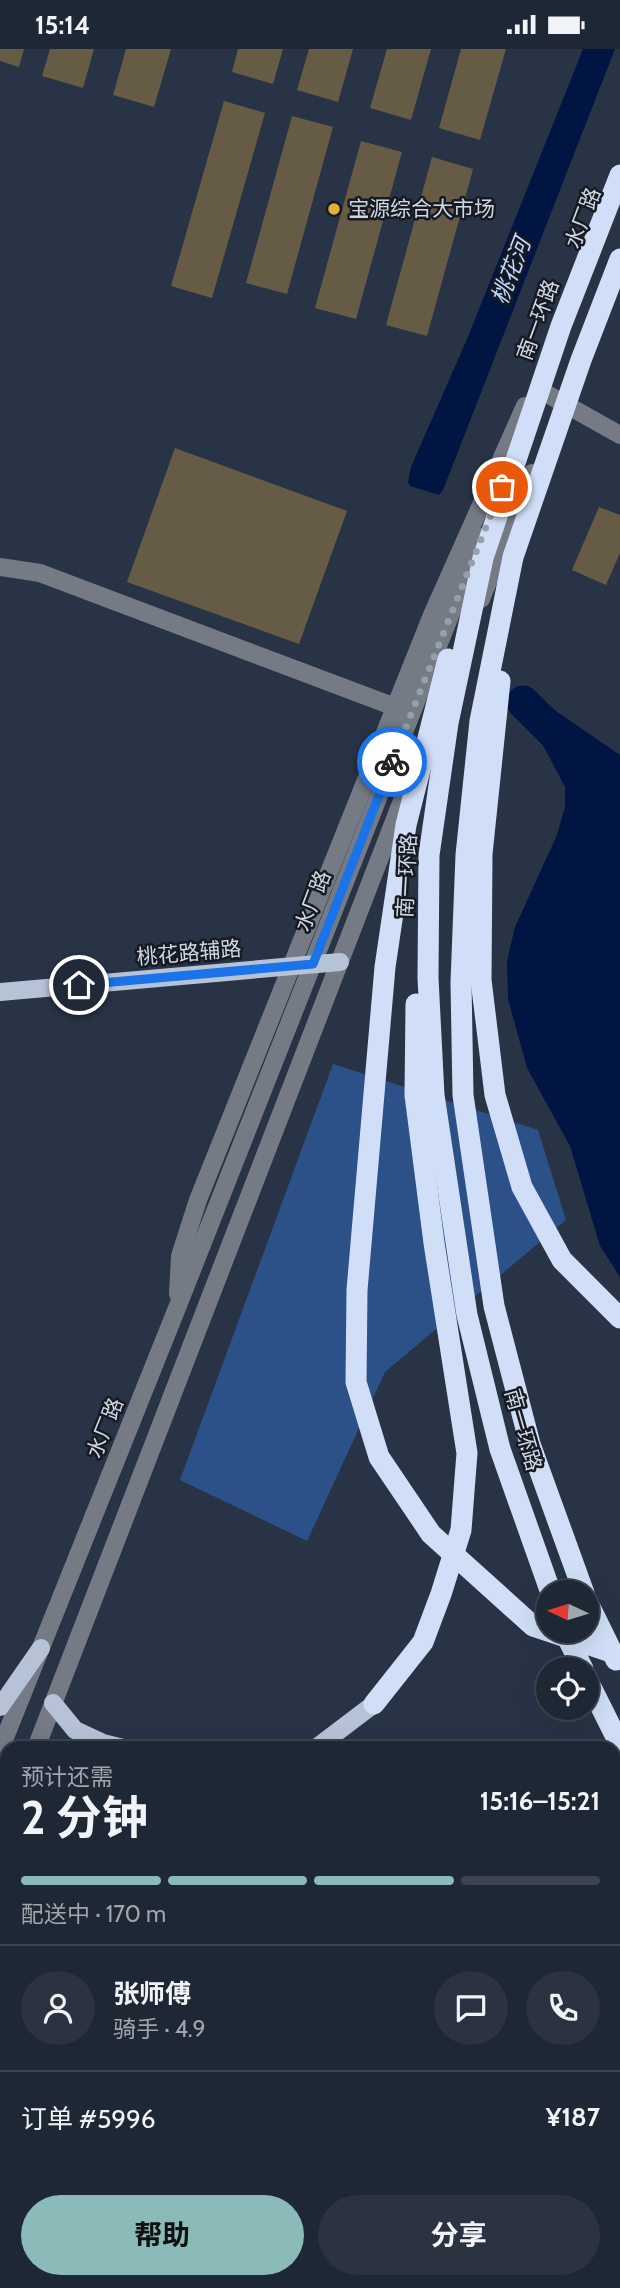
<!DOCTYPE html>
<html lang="zh">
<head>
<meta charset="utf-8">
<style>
  :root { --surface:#1e2734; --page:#2b3340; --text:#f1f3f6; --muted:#a1a5ac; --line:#3c444f; --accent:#8bbbb9 }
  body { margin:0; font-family:Cabin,"Noto Sans SC",sans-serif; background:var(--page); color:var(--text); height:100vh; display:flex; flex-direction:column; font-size:26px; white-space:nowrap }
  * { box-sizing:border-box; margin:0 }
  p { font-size:23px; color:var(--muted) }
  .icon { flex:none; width:38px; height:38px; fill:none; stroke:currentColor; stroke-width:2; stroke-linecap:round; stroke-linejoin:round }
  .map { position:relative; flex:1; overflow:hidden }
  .panel { position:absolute; left:0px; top:1692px; width:621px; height:548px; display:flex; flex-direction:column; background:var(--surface); border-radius:21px 21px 0 0; box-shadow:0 7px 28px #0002,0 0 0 2px var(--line) }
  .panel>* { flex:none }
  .needle { width:46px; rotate:274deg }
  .buttons { position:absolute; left:536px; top:1531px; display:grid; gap:14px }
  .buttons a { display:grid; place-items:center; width:63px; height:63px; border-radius:50%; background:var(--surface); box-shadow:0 7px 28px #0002,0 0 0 2px var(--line); font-size:35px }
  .pin { position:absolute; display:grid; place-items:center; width:60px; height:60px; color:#fff; margin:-30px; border:4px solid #fff; border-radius:50%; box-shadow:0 2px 7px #0007 }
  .courier { position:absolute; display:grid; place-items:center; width:70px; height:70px; margin:-35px; border:5px solid #1a73e8; border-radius:50%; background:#fff; color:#222; box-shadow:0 2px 9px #0007 }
  .head em { font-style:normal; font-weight:700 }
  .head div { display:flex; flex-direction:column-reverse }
  .head { display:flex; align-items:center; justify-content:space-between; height:119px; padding:0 21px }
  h1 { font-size:46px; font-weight:700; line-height:52px }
  .bar { display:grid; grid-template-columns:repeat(4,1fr); gap:10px 7px; align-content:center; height:84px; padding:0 21px }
  .bar i { height:9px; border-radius:5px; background:var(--line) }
  .bar .selected { background:var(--accent) }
  .bar p { grid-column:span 4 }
  .line { display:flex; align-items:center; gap:18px; padding:0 21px; border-top:2px solid var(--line) }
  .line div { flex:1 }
  .round { display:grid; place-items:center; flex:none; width:74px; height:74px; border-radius:37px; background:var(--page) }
  .primary-button { display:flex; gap:14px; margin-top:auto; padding:14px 21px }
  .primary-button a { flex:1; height:80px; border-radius:42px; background:var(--accent); color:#111; font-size:28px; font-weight:700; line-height:80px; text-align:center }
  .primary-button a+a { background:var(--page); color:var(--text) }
  .status { display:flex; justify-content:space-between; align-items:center; height:49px; padding:0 35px; background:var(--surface); direction:ltr }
  .status svg { height:19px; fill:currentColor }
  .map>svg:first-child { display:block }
  .green { fill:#2c5088 }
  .water { fill:#001541 }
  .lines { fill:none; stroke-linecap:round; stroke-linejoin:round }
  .river { stroke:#001541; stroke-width:33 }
  .building { fill:#665b45 }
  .minor { stroke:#757b85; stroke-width:18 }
  .major { stroke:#b6c3d7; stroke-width:18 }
  .highway { stroke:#d0dff7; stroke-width:21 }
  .done { stroke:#959fad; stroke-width:7; stroke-dasharray:0 12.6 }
  .route { stroke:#1a73e8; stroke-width:9 }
  .poi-dot { fill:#e2af34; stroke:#161b23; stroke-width:2.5 }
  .labels { text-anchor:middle; stroke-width:5; stroke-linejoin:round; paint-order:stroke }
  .poi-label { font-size:21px; fill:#d0d8e4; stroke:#161b23; text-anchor:start }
  .street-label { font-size:21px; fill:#d0d8e4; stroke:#161b23 }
  .water-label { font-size:23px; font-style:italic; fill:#bfd6fb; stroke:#161b23 }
</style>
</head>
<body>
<div class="status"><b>15:14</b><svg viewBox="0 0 49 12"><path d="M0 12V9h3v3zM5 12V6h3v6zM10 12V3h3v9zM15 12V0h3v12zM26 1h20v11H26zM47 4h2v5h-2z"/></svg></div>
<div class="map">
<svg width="620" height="2239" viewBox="0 0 620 2239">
  <rect width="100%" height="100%" fill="#283446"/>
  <!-- green -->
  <path class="green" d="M333,1015L538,1081L566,1171L385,1323L307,1492L180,1431Z"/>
  <!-- water -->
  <g class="water">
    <path d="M583,0H615L443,441L439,446L410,437L408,433L411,418L467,290Z"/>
    <path d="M540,651L620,706V1228L600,1197L570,1097L527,1019L508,950L507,912L515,878L557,786L565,758V738L527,666Z"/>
  </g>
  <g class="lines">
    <!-- river -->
    <path class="river" d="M523,653L560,690L620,764"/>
  </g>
  <!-- building -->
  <g class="building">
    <path d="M0,0H24L19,18L0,12Z"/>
    <path d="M50,0H94L83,39L42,27Z"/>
    <path d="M126,0H171L154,58L113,46Z"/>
    <path d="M238,0H283L273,35L232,23Z"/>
    <path d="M309,0H353L338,53L297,41Z"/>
    <path d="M387,0H431L411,71L370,59Z"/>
    <path d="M461,0H506L480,91L439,79Z"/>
    <path d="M224,52L265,64L212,249L171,237Z"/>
    <path d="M292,67L333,78L287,245L246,234Z"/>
    <path d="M361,92L402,103L356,270L315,259Z"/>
    <path d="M432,108L473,120L427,287L386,276Z"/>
    <path d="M175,399L347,462L299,595L127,533Z"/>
    <path d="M599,458L620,466V504L606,536L572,521Z"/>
    <path d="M17,2233H45L53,2236L52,2239H15Z"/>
    <path d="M547,2233H589L588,2239H546Z"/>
  </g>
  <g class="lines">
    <!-- minor -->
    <g class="minor">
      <path d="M540,341L620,386"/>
      <path d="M0,518L40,524L395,658"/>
      <path d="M481,550L532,424"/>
      <path d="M178,1245L180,1207L198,1151L432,566L525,357"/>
      <path d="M36,1699L408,736"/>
      <path d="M0,1701L177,1259L481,488"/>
      <path d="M0,2215L7,2216"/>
      <path d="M82,2233L109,2239"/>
    </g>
    <!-- major -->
    <g class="major">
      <path d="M0,943L340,913"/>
      <path d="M53,1654L75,1681L103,1694L123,1699"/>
      <path d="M0,1658L41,1599"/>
      <path d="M316,1699L374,1655"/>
      <path d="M0,1723H7"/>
      <path d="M614,1738L620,1737"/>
      <path d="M0,1750L7,1751"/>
      <path d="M0,1774H7"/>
      <path d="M614,1782H620"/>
      <path d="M0,1828L7,1820"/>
    </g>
    <!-- highway -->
    <g class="highway">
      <path d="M448,610L406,776L385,918L357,1241L356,1333L379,1408L431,1485L533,1577L620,1606"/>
      <path d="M500,632L482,805L481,931L495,1046L522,1138L562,1211L620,1269"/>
      <path d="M551,1544L500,1400L467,1266L434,1046L428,929L429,806L448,674L483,509L561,277L620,126"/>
      <path d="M584,1544L530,1395L494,1257L463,1046L461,933L466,806L480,672L513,508L581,311L620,210"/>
      <path d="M586,1550L616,1611"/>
      <path d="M564,1582L583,1620"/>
      <path d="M586,1628L620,1696"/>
      <path d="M374,1655L423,1593L441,1545L461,1481L467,1404L434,1194L415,1046L416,955"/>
      <path d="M614,1802L620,1803"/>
    </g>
  </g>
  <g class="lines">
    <!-- done -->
    <path class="done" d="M392,713L502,438"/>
    <!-- route -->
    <path class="route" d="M79,936L313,915L392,713"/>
  </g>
  <!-- markers -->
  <circle class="poi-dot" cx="334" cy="160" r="7"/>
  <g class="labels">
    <!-- poi labels -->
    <g class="poi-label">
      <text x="348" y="167">宝源综合大市场</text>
    </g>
    <!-- street labels -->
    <g class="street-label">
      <text transform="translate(583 169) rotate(-69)" y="7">水厂路</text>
      <text transform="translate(538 271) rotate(-70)" y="7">南一环路</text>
      <text transform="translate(407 827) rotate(-87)" y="7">南一环路</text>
      <text transform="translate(313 852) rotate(-69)" y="7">水厂路</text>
      <text transform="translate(189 904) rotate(-5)" y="7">桃花路辅路</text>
      <text transform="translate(105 1379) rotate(-68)" y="7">水厂路</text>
      <text transform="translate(523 1381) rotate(74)" y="7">南一环路</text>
    </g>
    <!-- water labels -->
    <g class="water-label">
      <text transform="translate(511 222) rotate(-69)" y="8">桃花河</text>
    </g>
  </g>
</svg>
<div class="buttons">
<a><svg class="needle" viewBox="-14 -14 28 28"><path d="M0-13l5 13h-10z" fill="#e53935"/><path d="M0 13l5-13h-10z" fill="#a1a5ac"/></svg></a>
<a><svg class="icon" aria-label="locate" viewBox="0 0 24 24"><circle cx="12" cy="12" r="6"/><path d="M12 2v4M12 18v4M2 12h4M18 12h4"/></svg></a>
</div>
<div class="pin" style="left:502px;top:438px;background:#ea580c"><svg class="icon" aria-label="bag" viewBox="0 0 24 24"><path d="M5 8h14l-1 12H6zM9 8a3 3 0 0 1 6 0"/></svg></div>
<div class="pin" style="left:79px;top:936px;background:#1f2937"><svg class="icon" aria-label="home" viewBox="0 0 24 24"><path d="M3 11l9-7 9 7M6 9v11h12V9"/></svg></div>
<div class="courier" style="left:392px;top:713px"><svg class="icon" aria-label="bike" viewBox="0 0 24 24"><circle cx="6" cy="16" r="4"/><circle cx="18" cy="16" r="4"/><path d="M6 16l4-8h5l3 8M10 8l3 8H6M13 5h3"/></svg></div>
<section class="panel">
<div class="head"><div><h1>2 分钟</h1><p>预计还需</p></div><em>15:16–15:21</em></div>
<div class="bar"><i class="selected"></i><i class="selected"></i><i class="selected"></i><i></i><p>配送中 · 170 m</p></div>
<div class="line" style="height:126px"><a class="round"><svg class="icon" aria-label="person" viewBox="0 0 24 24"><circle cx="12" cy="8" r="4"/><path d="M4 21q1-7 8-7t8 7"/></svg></a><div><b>张师傅</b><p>骑手 · 4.9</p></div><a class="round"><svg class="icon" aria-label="chat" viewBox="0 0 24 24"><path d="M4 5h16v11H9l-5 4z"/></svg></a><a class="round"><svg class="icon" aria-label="phone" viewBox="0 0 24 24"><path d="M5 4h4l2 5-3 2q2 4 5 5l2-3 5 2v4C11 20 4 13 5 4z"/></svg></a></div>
<div class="line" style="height:91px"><div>订单 #5996</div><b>¥187</b></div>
<div class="primary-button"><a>帮助</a><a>分享</a></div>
</section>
</div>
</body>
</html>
